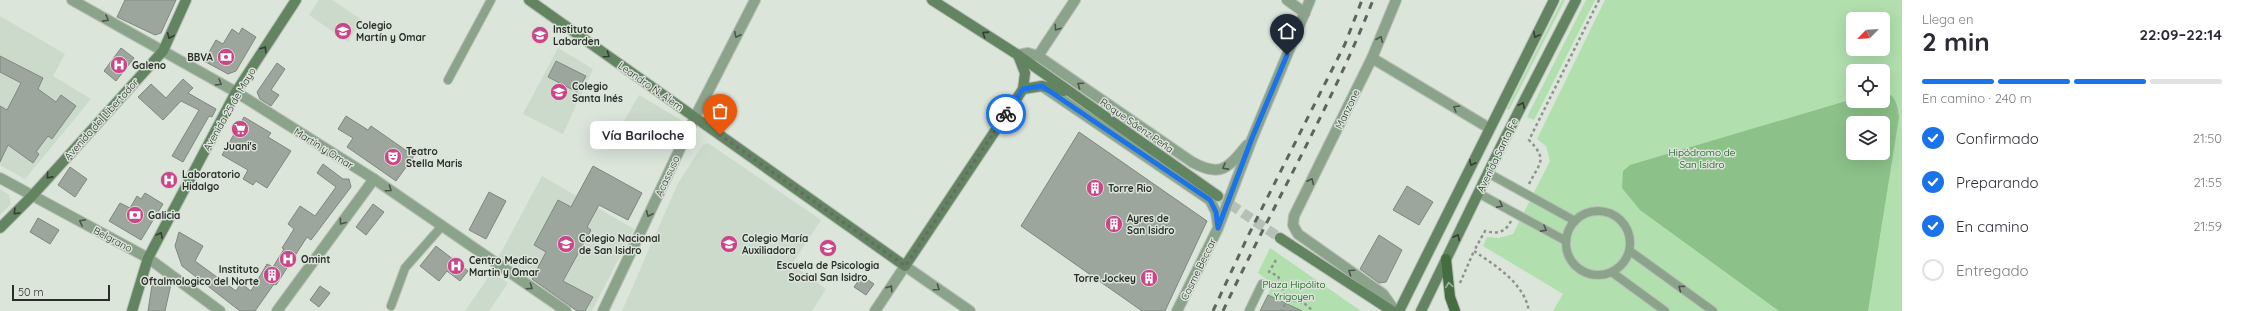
<!DOCTYPE html>
<html lang="es">
<head>
<meta charset="utf-8">
<style>
  :root { --surface:#fff; --page:#f7f7f7; --text:#2b2b33; --muted:#7c7c81; --line:#e1e1e2; --accent:#1a73e8 }
  body { margin:0; font-family:Quicksand,sans-serif; background:var(--page); color:var(--text); height:100vh; display:flex; flex-direction:column; font-size:15px; white-space:nowrap }
  * { box-sizing:border-box; margin:0 }
  p { font-size:13px; color:var(--muted) }
  .icon { flex:none; width:22px; height:22px; fill:none; stroke:currentColor; stroke-width:2; stroke-linecap:round; stroke-linejoin:round }
  .map { position:relative; flex:1; overflow:hidden }
  .details { display:flex; flex-direction:column; background:var(--surface); width:340px }
  .details>* { flex:none }
  .needle { width:26px; rotate:245deg }
  .buttons { position:absolute; left:1846px; top:12px; display:grid; gap:8px }
  .buttons a { display:grid; place-items:center; width:44px; height:44px; border-radius:6px; background:var(--surface); box-shadow:0 4px 16px #0002; font-size:20px }
  .scale { position:absolute; left:12px; bottom:10px; width:98px; box-sizing:border-box; padding-left:4px; border:2px solid #292c28; border-top:0; font-size:11px; line-height:14px; white-space:nowrap; color:#292c28; -webkit-text-stroke:3px #dbe5da; paint-order:stroke }
  .pin { position:absolute; display:grid; place-items:center; width:34px; height:34px; color:#fff; margin:-41px -17px; border-radius:50% 50% 50% 0; rotate:-45deg; box-shadow:0 0 4px #0007 }
  .pin .icon { rotate:45deg }
  .courier { position:absolute; display:grid; place-items:center; width:40px; height:40px; margin:-20px; border:3px solid #1a73e8; border-radius:50%; background:#fff; color:#222; box-shadow:0 1px 5px #0007 }
  .bubble { position:absolute; height:28px; border-radius:6px; background:var(--surface); box-shadow:0 4px 16px #0002; font-size:13px; font-weight:800; line-height:28px; text-align:center }
  .head em { font-style:normal; font-weight:800 }
  .head div { display:flex; flex-direction:column-reverse }
  .head { display:flex; align-items:center; justify-content:space-between; height:68px; padding:0 20px }
  h1 { font-size:26px; font-weight:800; line-height:30px }
  .bar { display:grid; grid-template-columns:repeat(4,1fr); gap:6px 4px; align-content:center; height:48px; padding:0 20px }
  .bar i { height:5px; border-radius:3px; background:var(--line) }
  .bar .active { background:var(--accent) }
  .bar p { grid-column:span 4 }
  ol { padding:0 20px; list-style:none }
  li { display:flex; align-items:center; gap:12px; height:44px }
  li p { margin-inline-start:auto }
  li .icon { padding:4px; border-radius:50%; background:var(--accent); color:#fff; stroke-width:4 }
  li:last-child { color:var(--muted) }
  li i { width:22px; height:22px; border:2px solid var(--line); border-radius:50% }
  main { display:flex; flex:1; min-height:0 }
  .map>svg:first-child { display:block }
  .built { fill:#ccdacb }
  .green { fill:#b1dfae; fill-rule:evenodd }
  .water { fill:#8cc189; fill-rule:evenodd }
  .building { fill:#9da69c; stroke:#7f887e }
  .lines { fill:none; stroke-linecap:round; stroke-linejoin:round }
  .secondary-tunnel { stroke:#b7c0b6; stroke-width:10; stroke-dasharray:10 5; stroke-linecap:butt }
  .lane-casing { stroke:#b7c0b6; stroke-width:10 }
  .street-casing { stroke:#b7c0b6; stroke-width:12 }
  .secondary-casing { stroke:#b7c0b6; stroke-width:12 }
  .primary-casing { stroke:#b7c0b6; stroke-width:12 }
  .path { stroke:#8d948c; stroke-width:2.5; stroke-dasharray:3 3; stroke-linecap:butt }
  .lane { stroke:#8ca38b; stroke-width:8 }
  .street { stroke:#8ca38b; stroke-width:10 }
  .secondary { stroke:#638461; stroke-width:10 }
  .primary { stroke:#446e42; stroke-width:10 }
  .rail { stroke:#5f645e; stroke-width:3; stroke-dasharray:7 7; stroke-linecap:butt }
  .oneway { stroke:#4c564b }
  .oneway2 { stroke:#353e33 }
  .oneway3 { stroke:#9fb59d }
  .done { stroke:#676d66; stroke-width:4; stroke-dasharray:0 7.2 }
  .route { stroke:#1a73e8; stroke-width:5 }
  .labels { text-anchor:middle; stroke-width:3; stroke-linejoin:round; paint-order:stroke }
  .poi-label { font-size:10px; font-weight:bold; fill:#292c28; stroke:#dbe5da; text-anchor:start }
  .street-label { font-size:10px; fill:#292c28; stroke:#dbe5da }
  .park-label { font-size:10px; fill:#005206; stroke:#dbe5da }
</style>
</head>
<body>
<main>
<div class="map">
<svg width="1902" height="311" viewBox="0 0 1902 311">
  <rect width="100%" height="100%" fill="#dbe5da"/>
  <!-- built -->
  <g class="built">
    <path d="M319,0H332L362,20L348,42L309,15Z"/>
    <path d="M0,16L65,54L53,76L91,99L25,179L0,165Z"/>
    <path d="M558,48L593,69L563,134L523,114Z"/>
    <path d="M639,95L686,123L671,148L624,121Z"/>
    <path d="M708,143L821,220L792,264L826,289L812,311H622L678,183L703,145Z"/>
    <path d="M542,176L634,229L592,311H581L498,258Z"/>
    <path d="M0,189L9,195L11,204L0,215Z"/>
    <path d="M492,272L508,283L489,311H465Z"/>
  </g>
  <!-- green -->
  <g class="green">
    <path d="M1562,0H1565L1509,110L1507,109Z"/>
    <path d="M1586,0H1595L1534,120L1527,117Z"/>
    <path d="M1605,0H1902V311H1553L1563,294L1483,246L1487,237L1499,238L1513,234L1550,161L1546,146L1537,139ZM1853,19H1883V49H1853ZM1853,71H1883V101H1853ZM1853,123H1883V153H1853Z"/>
    <path d="M1270,248L1361,311H1260L1273,284L1258,273Z"/>
  </g>
  <!-- water -->
  <path class="water" d="M1883,92C1896,93 1898,108 1899,117L1868,311H1779L1640,210L1622,188L1623,171L1630,165L1853,99V101H1883ZM1853,123H1883V153H1853Z"/>
  <!-- building -->
  <g class="building">
    <path d="M125,0H176L161,33L155,35L117,17Z"/>
    <path d="M242,28L256,37L236,71L228,74L204,61L216,40L223,44L232,29L239,34Z"/>
    <path d="M121,48L134,58L116,81L104,71Z"/>
    <path d="M0,56L43,78L38,89L56,102L61,95L76,106L52,139L48,136L36,152L39,154L33,163L8,145L0,162V106L7,110L21,83L0,72Z"/>
    <path d="M556,61L586,76L577,92L548,77Z"/>
    <path d="M277,63L285,69L271,90L279,95L271,106L260,99L257,92Z"/>
    <path d="M183,79L193,88L188,93L216,109L212,117L209,116L183,162L172,156L199,110L181,101L163,120L138,97L151,84L166,98Z"/>
    <path d="M722,102L737,111L730,121L719,114L717,108Z"/>
    <path d="M346,116L368,130L371,126L414,156L396,181L347,147L353,138L338,129Z"/>
    <path d="M244,117L271,133L268,137L291,151L267,188L256,181L253,185L243,179L248,170L222,155Z"/>
    <path d="M1079,132L1207,221L1165,311H1142L1021,226Z"/>
    <path d="M323,164L343,179H349L351,187L311,240L307,237L276,285L274,284L255,311H240L182,266L175,246L179,232L203,246L195,261L236,291L241,283L251,291L267,264L273,267L284,249L282,248L294,229L288,224L300,206L315,216L336,187L317,173Z"/>
    <path d="M593,166L642,193L628,220L599,205L587,227L591,230L563,281L593,297L585,311H577L532,279L546,252L534,245L558,200L571,207Z"/>
    <path d="M70,167L87,179L75,197L58,185Z"/>
    <path d="M1407,186L1433,202L1419,225L1393,210Z"/>
    <path d="M489,192L506,201L486,239L469,230Z"/>
    <path d="M145,193L163,204L141,240L109,221L120,203L130,208L137,196L141,199Z"/>
    <path d="M373,204L384,212L366,235L356,227Z"/>
    <path d="M38,218L59,230L50,244L30,232Z"/>
    <path d="M1379,235L1402,250L1386,282L1379,283L1360,269Z"/>
    <path d="M436,246L468,271L460,281L447,271L439,281L420,266Z"/>
    <path d="M862,276L874,284L866,295L854,287Z"/>
    <path d="M160,281L171,284L165,311H148L152,285Z"/>
    <path d="M320,286L330,293L319,307L310,300Z"/>
    <path d="M1268,295L1302,311H1260Z"/>
  </g>
  <g class="lines">
    <!-- secondary-tunnel -->
    <path class="secondary-tunnel" d="M1218,196L1280,238"/>
    <defs>
      <g id="lane">
        <path d="M448,80L491,0"/>
        <path d="M1488,173L1575,221"/>
        <path d="M1478,193L1566,241"/>
        <circle cx="1598" cy="243" r="32"/>
        <path d="M1630,251L1713,311"/>
        <path d="M1613,273L1665,311"/>
        <path d="M391,306L405,268L442,226"/>
        <path d="M1249,311L1262,284"/>
      </g>
      <g id="street">
        <path d="M72,0L236,92L374,179L566,311"/>
        <path d="M1287,0L1305,13"/>
        <path d="M1018,55L1028,53L1038,56L1192,162C1221,178 1228,168 1247,145"/>
        <path d="M1038,56L1075,0"/>
        <path d="M1372,58L1489,128"/>
        <path d="M1042,86L1210,200L1216,212L1218,226"/>
        <path d="M0,178L148,258L220,311"/>
        <path d="M277,311L374,179"/>
        <path d="M603,311L695,117L755,0"/>
        <path d="M875,311L905,266L970,311"/>
        <path d="M1177,311L1218,228L1252,139L1310,0"/>
        <path d="M1395,311L1383,294L1298,234L1293,225L1294,216L1372,58L1396,0"/>
      </g>
      <g id="secondary">
        <path d="M529,0L905,266L1023,89L1025,73L1018,55"/>
        <path d="M932,0L1018,55L1218,196"/>
        <path d="M1023,89L1042,86L1064,91"/>
        <path d="M0,228L32,196L163,51L186,0"/>
        <path d="M1280,238L1392,311"/>
        <path d="M132,311L148,258L236,92L296,0"/>
        <path d="M1399,311L1554,0"/>
        <path d="M1421,311L1504,140L1576,0"/>
      </g>
      <path id="primary" d="M1446,259L1450,297L1455,311"/>
    </defs>
    <!-- lane casing -->
    <use href="#lane" class="lane-casing"/>
    <!-- street casing -->
    <use href="#street" class="street-casing"/>
    <!-- secondary casing -->
    <use href="#secondary" class="secondary-casing"/>
    <!-- primary casing -->
    <use href="#primary" class="primary-casing"/>
    <!-- path -->
    <g class="path">
      <path d="M1529,184C1540,162 1548,160 1529,140L1599,0"/>
      <path d="M1511,221C1505,233 1497,234 1485,231L1474,251C1496,266 1524,283 1529,311"/>
      <path d="M1276,260L1269,272L1278,276L1287,299L1282,311"/>
      <path d="M1460,283L1474,251"/>
      <path d="M1287,299L1304,303L1313,311"/>
    </g>
    <!-- lane -->
    <use href="#lane" class="lane"/>
    <!-- street -->
    <use href="#street" class="street"/>
    <!-- secondary -->
    <use href="#secondary" class="secondary"/>
    <!-- primary -->
    <use href="#primary" class="primary"/>
    <!-- rail -->
    <g class="rail">
      <path d="M1213,311L1248,236L1345,44L1362,0"/>
      <path d="M1223,311C1272,207 1331,107 1373,0"/>
    </g>
  </g>
  <!-- one-way arrows -->
  <defs><path id="oneway-chevron" d="M-2-3.5L2.5 0L-2 3.5" fill="none" stroke-width="1.6" stroke-linecap="round" stroke-linejoin="round"/></defs>
  <g class="oneway">
    <use href="#oneway-chevron" transform="translate(106 19) rotate(29)"/>
    <use href="#oneway-chevron" transform="translate(1057 28) rotate(124)"/>
    <use href="#oneway-chevron" transform="translate(737 35) rotate(117)"/>
    <use href="#oneway-chevron" transform="translate(1380 39) rotate(-68)"/>
    <use href="#oneway-chevron" transform="translate(219 83) rotate(30)"/>
    <use href="#oneway-chevron" transform="translate(1080 85) rotate(-145)"/>
    <use href="#oneway-chevron" transform="translate(1456 108) rotate(-149)"/>
    <use href="#oneway-chevron" transform="translate(1225 167) rotate(151)"/>
    <use href="#oneway-chevron" transform="translate(1311 181) rotate(-64)"/>
    <use href="#oneway-chevron" transform="translate(389 189) rotate(35)"/>
    <use href="#oneway-chevron" transform="translate(1500 205) rotate(28)"/>
    <use href="#oneway-chevron" transform="translate(649 214) rotate(115)"/>
    <use href="#oneway-chevron" transform="translate(82 222) rotate(-152)"/>
    <use href="#oneway-chevron" transform="translate(342 222) rotate(126)"/>
    <use href="#oneway-chevron" transform="translate(1544 229) rotate(29)"/>
    <use href="#oneway-chevron" transform="translate(1351 272) rotate(-145)"/>
    <use href="#oneway-chevron" transform="translate(530 287) rotate(34)"/>
    <use href="#oneway-chevron" transform="translate(890 288) rotate(-57)"/>
    <use href="#oneway-chevron" transform="translate(937 288) rotate(35)"/>
    <use href="#oneway-chevron" transform="translate(1681 288) rotate(-144)"/>
  </g>
  <g class="oneway2">
    <use href="#oneway-chevron" transform="translate(985 34) rotate(-147)"/>
    <use href="#oneway-chevron" transform="translate(1536 35) rotate(117)"/>
    <use href="#oneway-chevron" transform="translate(170 36) rotate(114)"/>
    <use href="#oneway-chevron" transform="translate(264 49) rotate(-57)"/>
    <use href="#oneway-chevron" transform="translate(607 55) rotate(35)"/>
    <use href="#oneway-chevron" transform="translate(1522 105) rotate(-63)"/>
    <use href="#oneway-chevron" transform="translate(1472 163) rotate(116)"/>
    <use href="#oneway-chevron" transform="translate(49 176) rotate(132)"/>
    <use href="#oneway-chevron" transform="translate(16 212) rotate(135)"/>
    <use href="#oneway-chevron" transform="translate(160 235) rotate(-62)"/>
    <use href="#oneway-chevron" transform="translate(1457 237) rotate(-64)"/>
  </g>
  <use class="oneway3" href="#oneway-chevron" transform="translate(1449 285) rotate(-98)"/>
  <g class="lines">
    <!-- done -->
    <path class="done" d="M720,135L905,266L1006,114"/>
    <!-- route -->
    <path class="route" d="M1006,114L1023,89L1042,86L1210,200L1216,212L1218,228L1252,138L1287,55"/>
  </g>
  <!-- icons -->
  <defs>
    <symbol id="school-disc" viewBox="-11 -11 22 22"><circle r="9.5" fill="#cb4688" stroke="#dbe5da"/><path d="M0-5L7-2L0 1L-7-2ZM-4 1L0 2.5L4 1V4Q0 6-4 4Z" fill="#fff"/></symbol>
    <symbol id="bank-disc" viewBox="-11 -11 22 22"><circle r="9.5" fill="#cb4688" stroke="#dbe5da"/><path d="M-6-4H6V4H-6ZM0-2.3a2.3 2.3 0 1 0 0 4.6a2.3 2.3 0 1 0 0-4.6Z" fill="#fff"/></symbol>
    <symbol id="hospital-disc" viewBox="-11 -11 22 22"><circle r="9.5" fill="#cb4688" stroke="#dbe5da"/><path d="M-5-5h3v3.5h4V-5h3V5h-3V1.5h-4V5h-3Z" fill="#fff"/></symbol>
    <symbol id="supermarket-disc" viewBox="-11 -11 22 22"><circle r="9.5" fill="#cb4688" stroke="#dbe5da"/><path d="M-6-5.5h2.5l.6 2H6L4.5 2H-2.5L-4.4-4H-6ZM-1.5 3.2a1.3 1.3 0 1 0 .1 0ZM3 3.2a1.3 1.3 0 1 0 .1 0Z" fill="#fff"/></symbol>
    <symbol id="theatre-disc" viewBox="-11 -11 22 22"><circle r="9.5" fill="#cb4688" stroke="#dbe5da"/><path d="M-5-5.5Q0-4 5-5.5V0Q5 5 0 6Q-5 5-5 0ZM-3.3-2.5H-1v1.5H-3.3ZM1-2.5H3.3v1.5H1ZM-2.8 1Q0 5.5 2.8 1Z" fill="#fff"/></symbol>
    <symbol id="building-disc" viewBox="-11 -11 22 22"><circle r="9.5" fill="#cb4688" stroke="#dbe5da"/><path d="M-4-6H4V6H1V3H-1V6H-4ZM-2.5-4.3h1.7v1.8h-1.7ZM.8-4.3h1.7v1.8H.8ZM-2.5-1h1.7V.8h-1.7ZM.8-1h1.7V.8H.8Z" fill="#fff"/></symbol>
    <symbol id="university-disc" viewBox="-11 -11 22 22"><circle r="9.5" fill="#cb4688" stroke="#dbe5da"/><path d="M0-5L7-2L0 1L-7-2ZM-4 1L0 2.5L4 1V4Q0 6-4 4Z" fill="#fff"/></symbol>
  </defs>
  <g fill-rule="evenodd">
    <use href="#school-disc" x="333" y="21" width="20" height="20"/>
    <use href="#school-disc" x="530" y="25" width="20" height="20"/>
    <use href="#bank-disc" x="216" y="47" width="20" height="20"/>
    <use href="#hospital-disc" x="109" y="55" width="20" height="20"/>
    <use href="#school-disc" x="549" y="82" width="20" height="20"/>
    <use href="#supermarket-disc" x="230" y="119" width="20" height="20"/>
    <use href="#theatre-disc" x="383" y="147" width="20" height="20"/>
    <use href="#hospital-disc" x="159" y="170" width="20" height="20"/>
    <use href="#building-disc" x="1085" y="178" width="20" height="20"/>
    <use href="#bank-disc" x="125" y="205" width="20" height="20"/>
    <use href="#building-disc" x="1104" y="214" width="20" height="20"/>
    <use href="#university-disc" x="556" y="234" width="20" height="20"/>
    <use href="#school-disc" x="719" y="234" width="20" height="20"/>
    <use href="#school-disc" x="818" y="238" width="20" height="20"/>
    <use href="#hospital-disc" x="278" y="249" width="20" height="20"/>
    <use href="#hospital-disc" x="446" y="256" width="20" height="20"/>
    <use href="#building-disc" x="262" y="265" width="20" height="20"/>
    <use href="#building-disc" x="1139" y="268" width="20" height="20"/>
  </g>
  <g class="labels">
    <!-- poi labels -->
    <g class="poi-label">
      <text x="356" y="29">Colegio<tspan x="356" dy="12">Martín y Omar</tspan></text>
      <text x="553" y="33">Instituto<tspan x="553" dy="12">Labarden</tspan></text>
      <text x="213" y="61" text-anchor="end">BBVA</text>
      <text x="132" y="69">Galeno</text>
      <text x="572" y="90">Colegio<tspan x="572" dy="12">Santa Inés</tspan></text>
      <text x="240" y="150" text-anchor="middle">Juani's</text>
      <text x="406" y="155">Teatro<tspan x="406" dy="12">Stella Maris</tspan></text>
      <text x="182" y="178">Laboratorio<tspan x="182" dy="12">Hidalgo</tspan></text>
      <text x="1108" y="192">Torre Rio</text>
      <text x="148" y="219">Galicia</text>
      <text x="1127" y="222">Ayres de<tspan x="1127" dy="12">San Isidro</tspan></text>
      <text x="579" y="242">Colegio Nacional<tspan x="579" dy="12">de San Isidro</tspan></text>
      <text x="742" y="242">Colegio María<tspan x="742" dy="12">Auxiliadora</tspan></text>
      <text x="301" y="263">Omint</text>
      <text x="469" y="264">Centro Medico<tspan x="469" dy="12">Martin y Omar</tspan></text>
      <text x="828" y="269" text-anchor="middle">Escuela de Psicologia<tspan x="828" dy="12">Social San Isidro</tspan></text>
      <text x="259" y="273" text-anchor="end">Instituto<tspan x="259" dy="12">Oftalmologico del Norte</tspan></text>
      <text x="1136" y="282" text-anchor="end">Torre Jockey</text>
    </g>
    <!-- street labels -->
    <g class="street-label">
      <text transform="translate(651 86) rotate(35)" y="4">Leandro N. Alem</text>
      <text transform="translate(229 109) rotate(-60)" y="4">Avenida 25 de Mayo</text>
      <text transform="translate(1347 109) rotate(-64)" y="4">Manzone</text>
      <text transform="translate(101 119) rotate(-48)" y="4">Avenida del Libertador</text>
      <text transform="translate(1137 125) rotate(35)" y="4">Roque Sáenz Peña</text>
      <text transform="translate(324 148) rotate(32)" y="4">Martín y Omar</text>
      <text transform="translate(1497 155) rotate(-64)" y="4">Avenida Santa Fe</text>
      <text transform="translate(667 176) rotate(-65)" y="4">Acassuso</text>
      <text transform="translate(113 239) rotate(28)" y="4">Belgrano</text>
      <text transform="translate(1198 269) rotate(-64)" y="4">Cosme Beccar</text>
    </g>
    <!-- park labels -->
    <g class="park-label">
      <text x="1702" y="156">Hipódromo de<tspan x="1702" dy="12">San Isidro</tspan></text>
      <text x="1294" y="288">Plaza Hipólito<tspan x="1294" dy="12">Yrigoyen</tspan></text>
    </g>
  </g>
</svg>
<div class="buttons">
<a><svg class="needle" viewBox="-14 -14 28 28"><path d="M0-13l5 13h-10z" fill="#e53935"/><path d="M0 13l5-13h-10z" fill="#7c7c81"/></svg></a>
<a><svg class="icon" aria-label="locate" viewBox="0 0 24 24"><circle cx="12" cy="12" r="6"/><path d="M12 2v4M12 18v4M2 12h4M18 12h4"/></svg></a>
<a><svg class="icon" aria-label="layers" viewBox="0 0 24 24"><path d="M12 4l9 5-9 5-9-5zM3 14l9 5 9-5"/></svg></a>
</div>
<div class="scale">50 m</div>
<div class="pin" style="left:720px;top:135px;background:#ea580c"><svg class="icon" aria-label="bag" viewBox="0 0 24 24"><path d="M5 8h14l-1 12H6zM9 8a3 3 0 0 1 6 0"/></svg></div>
<div class="pin" style="left:1287px;top:55px;background:#1f2937"><svg class="icon" aria-label="home" viewBox="0 0 24 24"><path d="M3 11l9-7 9 7M6 9v11h12V9"/></svg></div>
<div class="courier" style="left:1006px;top:114px"><svg class="icon" aria-label="bike" viewBox="0 0 24 24"><circle cx="6" cy="16" r="4"/><circle cx="18" cy="16" r="4"/><path d="M6 16l4-8h5l3 8M10 8l3 8H6M13 5h3"/></svg></div>
<div class="bubble" style="left:590px;top:121px;width:106px">Vía Bariloche</div>
</div>
<section class="details">
<div class="head"><div><h1>2 min</h1><p>Llega en</p></div><em>22:09–22:14</em></div>
<div class="bar"><i class="active"></i><i class="active"></i><i class="active"></i><i></i><p>En camino · 240 m</p></div>
<ol>
<li><svg class="icon" aria-label="check" viewBox="0 0 24 24"><path d="M5 12l5 5 9-10"/></svg>Confirmado<p>21:50</p></li>
<li><svg class="icon" aria-label="check" viewBox="0 0 24 24"><path d="M5 12l5 5 9-10"/></svg>Preparando<p>21:55</p></li>
<li><svg class="icon" aria-label="check" viewBox="0 0 24 24"><path d="M5 12l5 5 9-10"/></svg>En camino<p>21:59</p></li>
<li><i></i>Entregado</li>
</ol>
</section>
</main>
</body>
</html>
